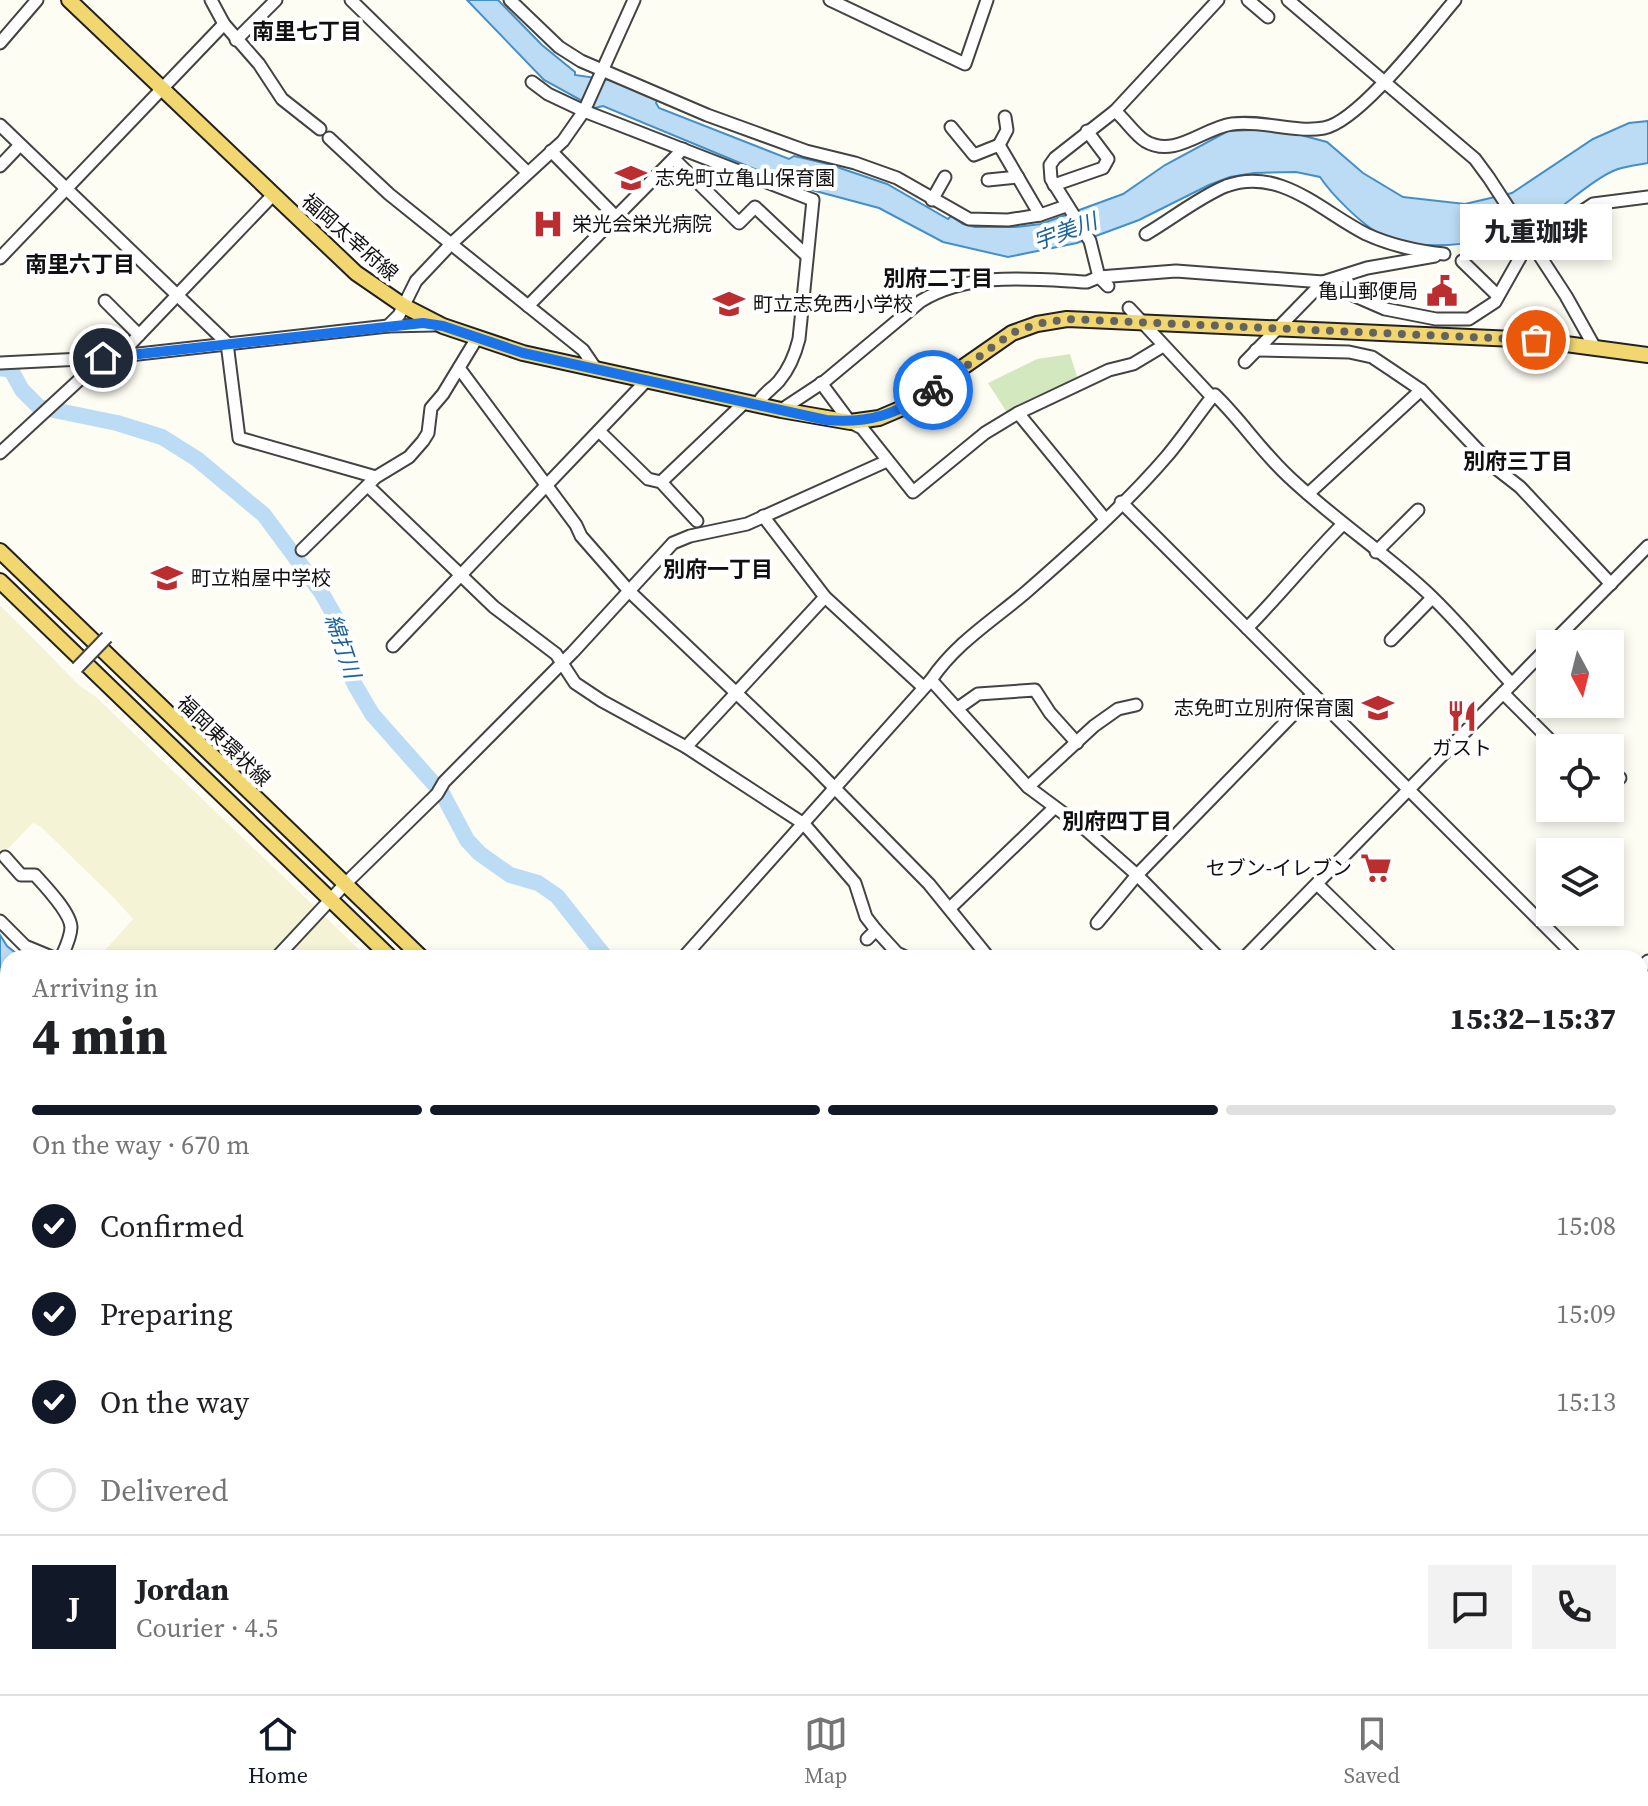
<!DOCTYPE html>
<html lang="en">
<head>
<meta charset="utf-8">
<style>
  :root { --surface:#fff; --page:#f2f2f2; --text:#202124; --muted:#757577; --line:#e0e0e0; --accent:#111827 }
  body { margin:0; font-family:"Source Serif 4","Noto Sans JP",serif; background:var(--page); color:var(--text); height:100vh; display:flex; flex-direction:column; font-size:30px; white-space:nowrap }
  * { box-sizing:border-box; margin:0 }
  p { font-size:26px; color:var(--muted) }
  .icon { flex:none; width:44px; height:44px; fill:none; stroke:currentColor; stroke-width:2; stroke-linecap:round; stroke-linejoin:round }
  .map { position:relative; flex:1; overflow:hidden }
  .details { position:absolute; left:0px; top:950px; width:1648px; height:744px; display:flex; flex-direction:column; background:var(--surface); border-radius:24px 24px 0 0; box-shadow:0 4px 12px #0003 }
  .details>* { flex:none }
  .needle { width:52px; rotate:173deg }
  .tools { position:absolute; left:1536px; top:630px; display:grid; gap:16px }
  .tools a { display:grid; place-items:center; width:88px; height:88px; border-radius:0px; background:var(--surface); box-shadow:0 4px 12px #0003; font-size:40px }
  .pin { position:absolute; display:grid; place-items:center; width:68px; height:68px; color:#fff; margin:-34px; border:4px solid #fff; border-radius:50%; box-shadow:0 2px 8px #0007 }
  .courier { position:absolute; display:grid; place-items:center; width:80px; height:80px; margin:-40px; border:6px solid #1a73e8; border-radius:50%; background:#fff; color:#222; box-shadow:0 2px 10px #0007 }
  .bubble { position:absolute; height:56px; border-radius:0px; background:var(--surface); box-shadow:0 4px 12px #0003; font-size:26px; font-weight:800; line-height:56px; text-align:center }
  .summary em { font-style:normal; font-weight:800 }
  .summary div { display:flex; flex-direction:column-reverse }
  .summary { display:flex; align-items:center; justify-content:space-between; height:136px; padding:0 32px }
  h1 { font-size:52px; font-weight:800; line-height:60px }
  .bar { display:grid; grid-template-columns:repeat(4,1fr); gap:12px 8px; align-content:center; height:96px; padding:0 32px }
  .bar i { height:10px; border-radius:6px; background:var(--line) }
  .bar .current { background:var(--accent) }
  .bar p { grid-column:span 4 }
  .line { display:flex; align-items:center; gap:20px; padding:0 32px; border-top:2px solid var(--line) }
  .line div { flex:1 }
  .round { display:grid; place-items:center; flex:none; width:84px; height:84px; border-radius:0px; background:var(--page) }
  ol { padding:0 32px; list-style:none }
  li { display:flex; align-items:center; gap:24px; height:88px }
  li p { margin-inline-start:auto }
  li .icon { padding:8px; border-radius:50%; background:var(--accent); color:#fff; stroke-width:4 }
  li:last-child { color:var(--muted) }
  li i { width:44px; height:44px; border:4px solid var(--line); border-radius:50% }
  .tab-bar { display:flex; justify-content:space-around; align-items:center; height:112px; border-top:2px solid var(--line); background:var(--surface); font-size:22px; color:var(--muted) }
  .tab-bar a { display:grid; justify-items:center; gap:4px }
  .tab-bar .current { color:var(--accent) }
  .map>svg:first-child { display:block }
  .farmland { fill:#f4f3d5 }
  .green { fill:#d3e8be }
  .water { fill:#bbdcf4; stroke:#458fc8; stroke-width:2 }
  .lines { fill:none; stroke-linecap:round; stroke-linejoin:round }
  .river { stroke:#bbdcf4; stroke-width:16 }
  .minor-casing { stroke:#434343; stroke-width:15 }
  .major-casing { stroke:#212121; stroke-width:18 }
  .minor { stroke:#fff; stroke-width:11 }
  .major { stroke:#f2d771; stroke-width:14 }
  .rail-casing { stroke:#bb2d2f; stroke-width:6 }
  .rail { stroke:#fff; stroke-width:3; stroke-dasharray:9; stroke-linecap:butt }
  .minor-bridge-casing { stroke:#434343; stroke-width:15; stroke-linecap:butt }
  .minor-bridge { stroke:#fff; stroke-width:11 }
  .done { stroke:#636360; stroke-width:8; stroke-dasharray:0 14.4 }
  .route { stroke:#1a73e8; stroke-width:10 }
  .labels { text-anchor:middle; stroke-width:8; stroke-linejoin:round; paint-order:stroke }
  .poi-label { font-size:20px; fill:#101010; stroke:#fff; text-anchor:start }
  .street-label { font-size:20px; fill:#101010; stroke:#fff }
  .neighbourhood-label { font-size:22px; font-weight:bold; fill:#101010; stroke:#fff }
  .water-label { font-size:22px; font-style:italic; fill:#1e619e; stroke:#fff }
</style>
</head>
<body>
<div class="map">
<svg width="1648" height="1694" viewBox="0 0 1648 1694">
  <rect width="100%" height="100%" fill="#fefdf4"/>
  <!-- farmland -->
  <path class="farmland" d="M0,605L80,686L96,697L368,958H98L133,919L114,898L41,827L33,823L0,857Z"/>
  <!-- green -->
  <path class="green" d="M1070,354L1078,380L1052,390L1008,414L988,383L1037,359Z"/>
  <!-- water -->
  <g class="water">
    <path d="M467,0H498L542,45L575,72V75L609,80L658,98L656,103L659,108L789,159L794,156L828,164L887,184L948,219L951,216L963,224L975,227H1015L1041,224L1123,194L1165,165L1228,131L1278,129L1327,142L1363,173L1403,197L1465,204L1512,193L1593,139L1629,123L1648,121V163C1638,165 1628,166 1618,169C1595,177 1564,207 1542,220C1506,242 1421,256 1382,235C1363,226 1332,195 1320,177L1296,172L1254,173L1230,177L1209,185L1139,220L1077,243L1008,257L943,242L879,208L793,185L603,106L595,108L544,80Z"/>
    <path d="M0,935L7,946L22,958H8V985L0,980Z"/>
    <path d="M1069,1686H1135L1170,1694H1073Z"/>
    <path d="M1232,1686H1344L1324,1694H1190Z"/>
    <path d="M1533,1686H1612L1621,1694H1543Z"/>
  </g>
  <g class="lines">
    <!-- river -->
    <g class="river">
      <path d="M0,368L11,370L22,390L39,407L117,423L162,437L197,459L264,515L321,592L337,620L346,664L355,685L372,714L442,793L467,840L479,853L510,875L538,883L557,896L606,958"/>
      <path d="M1640,1561L1648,1558"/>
    </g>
    <defs>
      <g id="minor">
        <path d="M211,0L224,24L259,64L282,99L320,129"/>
        <path d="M351,0L527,172"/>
        <path d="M510,0L559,47L581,61L707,115L806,151L855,163L897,178L969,219L1008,220L1040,215L1066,206"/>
        <path d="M830,0L965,64L987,0"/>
        <path d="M1248,0L1268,17"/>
        <path d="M1288,0L1475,159L1489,178L1566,296L1594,346"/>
        <path d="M236,40L276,0"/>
        <path d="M0,43L37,0"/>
        <path d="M532,82L548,94L584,111L813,200L799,339C795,355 790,368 779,381C772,389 762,394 757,405"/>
        <path d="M1115,111C1125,119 1134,134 1145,141C1175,159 1203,128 1232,124C1263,120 1294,133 1324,128C1359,122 1430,29 1455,0"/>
        <path d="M0,125L227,343L239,438L376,477"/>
        <path d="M951,127L974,155L999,145L1040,215"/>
        <path d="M329,138L389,194L583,350L596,369"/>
        <path d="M999,145L1007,130L1005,117"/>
        <path d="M551,151L616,217"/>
        <path d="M674,159L739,223L755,207L807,256"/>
        <path d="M0,166L20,145"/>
        <path d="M988,180L1018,177"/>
        <path d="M1054,185L1103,168L1108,159L1087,131"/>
        <path d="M932,200L945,177"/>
        <path d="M1146,234C1170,220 1201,196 1226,186C1280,166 1322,212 1366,234C1392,246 1416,251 1444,254"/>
        <path d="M0,258L224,24"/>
        <path d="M1462,261L1498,296"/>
        <path d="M1108,286L1099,277L1090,241L1051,179L1050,165L1055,158L1115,111L1218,0"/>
        <path d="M105,301L139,335"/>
        <path d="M528,306L683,149"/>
        <path d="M388,326L399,315L416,281L451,244L563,141L584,111L634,0"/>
        <path d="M1256,350L1349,352L1372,357L1390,369L1421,390L1493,466L1520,487L1611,584"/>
        <path d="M119,356L272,196"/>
        <path d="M1245,362L1323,282L1367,268L1435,256"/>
        <path d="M0,363L103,358L388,326L434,325"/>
        <path d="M459,368L576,525L581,536L630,592L813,766L929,884L989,958"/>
        <path d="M821,383L850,422L862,428L913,492L985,433L1018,413L1109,370L1133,364L1163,346"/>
        <path d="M1212,397L1215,395C1241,420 1261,451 1288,476C1330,516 1378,548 1420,586C1453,615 1482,652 1512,684"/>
        <path d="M781,410L825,381L921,301C970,271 1032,279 1087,282L1099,277L1176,271L1323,282L1385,309L1436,319H1469L1495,302L1530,240L1554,230L1593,204L1648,197"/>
        <path d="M1018,413L1105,519"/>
        <path d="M599,431L648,479L661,482L697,521"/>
        <path d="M0,453L103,358"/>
        <path d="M661,482L745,402"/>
        <path d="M368,486L494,607L556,654L575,683L602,701L686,747L804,824L855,883L866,917L876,930L897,953L908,958"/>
        <path d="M1308,494L1421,390"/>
        <path d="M1121,502L1577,958"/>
        <path d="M763,516L825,597L923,687"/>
        <path d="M302,550L376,477L409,457L423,441L428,433L431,408L443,394L477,338"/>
        <path d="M1376,552L1418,510"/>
        <path d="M1247,628C1280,595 1309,558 1343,524"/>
        <path d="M1391,640L1432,598"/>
        <path d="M1551,644L1648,546"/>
        <path d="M393,646L648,379"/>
        <path d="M931,680L1028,787L1086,830L1137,875L1219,958"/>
        <path d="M1503,693L1558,748"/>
        <path d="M958,708L978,694L1035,690L1050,713L1077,743"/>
        <path d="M686,747L825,597"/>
        <path d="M1610,776L1620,778"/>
        <path d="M1028,787L1094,726L1118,709L1136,705"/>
        <path d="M5,857L21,875H35C45,886 70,912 71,927C71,937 65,949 61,958"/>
        <path d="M1317,884L1393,958"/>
        <path d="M950,908L1054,808"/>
        <path d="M0,921L25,946L54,958"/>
        <path d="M1097,923L1137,875L1313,694"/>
        <path d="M867,939L876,930"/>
        <path d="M276,958L345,884L437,794L444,782L573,652L673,543L690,536L747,524L887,461"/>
        <path d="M683,958L931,680C956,643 992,621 1025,593C1073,551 1126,504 1167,456C1183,437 1197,416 1212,397L1129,308"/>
        <path d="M1244,958L1550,645"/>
        <path d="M1640,969L1648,961"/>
        <path d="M0,1011L8,1014"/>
        <path d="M1640,1019L1648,1026"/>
        <path d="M1640,1118L1648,1110"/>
        <path d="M0,1132L8,1120"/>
        <path d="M1640,1169L1648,1166"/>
        <path d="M0,1197L8,1205"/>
        <path d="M1640,1197L1648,1205"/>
        <path d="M0,1317L8,1322"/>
        <path d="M1640,1406L1648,1415"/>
        <path d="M0,1417L5,1421"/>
        <path d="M0,1499L8,1487"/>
        <path d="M0,1508L8,1513"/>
        <path d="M0,1603L8,1595"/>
        <path d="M0,1662L8,1658"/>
        <path d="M1640,1665L1648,1658"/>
        <path d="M69,1686L71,1694"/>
        <path d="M286,1686L319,1694"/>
        <path d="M902,1686L906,1694"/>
        <path d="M1625,1686L1634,1694"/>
        <path d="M133,1694L135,1693"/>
        <path d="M224,1694L225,1686"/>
        <path d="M341,1694H342"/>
      </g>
      <g id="major">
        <path d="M69,0L356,273L404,306L443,326L523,353L781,410L850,422L879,418L907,406L1012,333L1037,324L1067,319L1536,340L1648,355"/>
        <path d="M0,551L422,958"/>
        <path d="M0,581L391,958"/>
        <path d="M1640,1469L1648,1466"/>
        <path d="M1005,1694L1032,1686"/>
      </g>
    </defs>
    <!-- minor casing -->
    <use href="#minor" class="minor-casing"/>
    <!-- major casing -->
    <use href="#major" class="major-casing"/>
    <!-- minor -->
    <use href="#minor" class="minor"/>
    <!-- major -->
    <use href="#major" class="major"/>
    <defs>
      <g id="rail">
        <path d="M748,1686L771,1694"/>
        <path d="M416,1694L443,1686"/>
      </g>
    </defs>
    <!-- rail casing -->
    <use href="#rail" class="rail-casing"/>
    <!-- rail -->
    <use href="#rail" class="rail"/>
    <defs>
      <path id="minor-bridge" d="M77,668L107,637"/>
    </defs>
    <!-- minor-bridge casing -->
    <use href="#minor-bridge" class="minor-bridge-casing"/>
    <!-- minor-bridge -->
    <use href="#minor-bridge" class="minor-bridge"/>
  </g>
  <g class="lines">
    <!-- done -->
    <path class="done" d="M933,390L1012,333L1037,324L1067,319L1536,340"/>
    <!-- route -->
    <path class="route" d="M103,358L423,323L443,326L523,353L826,420C870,424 896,414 933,390"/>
  </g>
  <!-- icons -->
  <defs>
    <symbol id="school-bare" viewBox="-9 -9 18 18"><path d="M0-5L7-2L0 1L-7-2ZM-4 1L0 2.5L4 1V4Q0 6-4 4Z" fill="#bb2d2f" stroke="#fff" stroke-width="2.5" paint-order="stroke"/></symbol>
    <symbol id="hospital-bare" viewBox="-9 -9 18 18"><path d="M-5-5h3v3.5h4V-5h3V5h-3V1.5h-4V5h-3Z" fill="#bb2d2f" stroke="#fff" stroke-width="2.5" paint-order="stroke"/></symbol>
    <symbol id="civic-bare" viewBox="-9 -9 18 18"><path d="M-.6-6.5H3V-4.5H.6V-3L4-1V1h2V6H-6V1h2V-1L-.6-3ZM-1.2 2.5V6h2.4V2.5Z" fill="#bb2d2f" stroke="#fff" stroke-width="2.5" paint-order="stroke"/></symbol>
    <symbol id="restaurant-bare" viewBox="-9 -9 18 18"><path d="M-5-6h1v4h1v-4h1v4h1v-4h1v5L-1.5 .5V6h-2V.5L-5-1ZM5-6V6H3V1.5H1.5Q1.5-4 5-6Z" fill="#bb2d2f" stroke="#fff" stroke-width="2.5" paint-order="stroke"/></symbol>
    <symbol id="supermarket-bare" viewBox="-9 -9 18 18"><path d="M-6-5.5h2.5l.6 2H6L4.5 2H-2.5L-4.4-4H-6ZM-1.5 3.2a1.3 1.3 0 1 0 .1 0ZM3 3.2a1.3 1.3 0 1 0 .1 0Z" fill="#bb2d2f" stroke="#fff" stroke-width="2.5" paint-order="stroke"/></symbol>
  </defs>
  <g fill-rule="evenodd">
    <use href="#school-bare" x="609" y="156" width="44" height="44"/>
    <use href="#hospital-bare" x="526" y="202" width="44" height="44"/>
    <use href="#civic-bare" x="1420" y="269" width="44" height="44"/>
    <use href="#school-bare" x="707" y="282" width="44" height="44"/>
    <use href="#school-bare" x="145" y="556" width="44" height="44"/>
    <use href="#school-bare" x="1356" y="686" width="44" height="44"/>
    <use href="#restaurant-bare" x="1440" y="694" width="44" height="44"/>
    <use href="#supermarket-bare" x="1354" y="846" width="44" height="44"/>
  </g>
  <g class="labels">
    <!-- poi labels -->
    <g class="poi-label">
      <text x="655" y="185">志免町立亀山保育園</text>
      <text x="572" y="231">栄光会栄光病院</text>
      <text x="1418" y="298" text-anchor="end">亀山郵便局</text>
      <text x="753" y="311">町立志免西小学校</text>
      <text x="191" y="585">町立粕屋中学校</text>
      <text x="1354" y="715" text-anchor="end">志免町立別府保育園</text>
      <text x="1462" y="755" text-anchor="middle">ガスト</text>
      <text x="1352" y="875" text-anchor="end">セブン-イレブン</text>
    </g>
    <!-- street labels -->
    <g class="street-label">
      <text transform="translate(350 237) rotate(41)" y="7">福岡太宰府線</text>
      <text transform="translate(224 741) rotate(44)" y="7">福岡東環状線</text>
    </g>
    <!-- neighbourhood labels -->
    <g class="neighbourhood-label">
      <text x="307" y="39">南里七丁目</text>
      <text x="80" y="272">南里六丁目</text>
      <text x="938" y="286">別府二丁目</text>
      <text x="1518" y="469">別府三丁目</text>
      <text x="718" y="577">別府一丁目</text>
      <text x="1117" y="829">別府四丁目</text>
    </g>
    <!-- water labels -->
    <g class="water-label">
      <text transform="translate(1065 231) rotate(-20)" y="8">宇美川</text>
      <text transform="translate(343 646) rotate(71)" y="8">綿打川</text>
    </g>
  </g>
</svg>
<div class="tools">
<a><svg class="needle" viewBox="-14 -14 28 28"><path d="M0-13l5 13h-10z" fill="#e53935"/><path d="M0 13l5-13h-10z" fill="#757577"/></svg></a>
<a><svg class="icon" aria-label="locate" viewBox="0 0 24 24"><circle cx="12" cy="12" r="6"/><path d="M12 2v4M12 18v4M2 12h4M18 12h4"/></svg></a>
<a><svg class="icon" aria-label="layers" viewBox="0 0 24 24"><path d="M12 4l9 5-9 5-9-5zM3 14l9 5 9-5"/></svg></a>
</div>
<div class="pin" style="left:1536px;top:340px;background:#ea580c"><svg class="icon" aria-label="bag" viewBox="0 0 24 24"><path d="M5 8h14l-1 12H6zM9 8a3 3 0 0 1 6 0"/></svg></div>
<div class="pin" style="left:103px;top:358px;background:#1f2937"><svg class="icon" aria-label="home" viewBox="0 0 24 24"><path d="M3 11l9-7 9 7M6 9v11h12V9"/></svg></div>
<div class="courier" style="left:933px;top:390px"><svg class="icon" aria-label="bike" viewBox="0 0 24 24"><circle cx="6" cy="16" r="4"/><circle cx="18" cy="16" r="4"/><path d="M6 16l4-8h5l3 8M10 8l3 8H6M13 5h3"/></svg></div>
<div class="bubble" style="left:1460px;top:204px;width:152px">九重珈琲</div>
<section class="details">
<div class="summary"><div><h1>4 min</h1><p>Arriving in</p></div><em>15:32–15:37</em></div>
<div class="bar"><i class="current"></i><i class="current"></i><i class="current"></i><i></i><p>On the way · 670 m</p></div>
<ol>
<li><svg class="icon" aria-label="check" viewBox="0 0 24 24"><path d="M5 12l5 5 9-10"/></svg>Confirmed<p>15:08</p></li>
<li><svg class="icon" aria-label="check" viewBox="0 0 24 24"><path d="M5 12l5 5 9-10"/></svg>Preparing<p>15:09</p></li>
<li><svg class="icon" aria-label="check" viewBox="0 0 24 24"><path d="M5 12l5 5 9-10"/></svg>On the way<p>15:13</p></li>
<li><i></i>Delivered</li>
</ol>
<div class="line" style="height:144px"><b class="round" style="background:var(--accent);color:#fff">J</b><div><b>Jordan</b><p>Courier · 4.5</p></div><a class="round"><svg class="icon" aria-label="chat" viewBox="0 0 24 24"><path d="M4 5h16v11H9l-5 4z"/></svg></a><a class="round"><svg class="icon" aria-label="phone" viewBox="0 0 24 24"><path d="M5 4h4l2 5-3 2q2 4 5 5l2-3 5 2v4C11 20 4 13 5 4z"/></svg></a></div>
</section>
</div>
<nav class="tab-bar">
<a class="current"><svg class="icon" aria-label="home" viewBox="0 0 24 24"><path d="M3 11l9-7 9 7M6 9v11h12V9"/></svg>Home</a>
<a><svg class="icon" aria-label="map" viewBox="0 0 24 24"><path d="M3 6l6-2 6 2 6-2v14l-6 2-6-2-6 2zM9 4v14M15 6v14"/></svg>Map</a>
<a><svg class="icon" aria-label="saved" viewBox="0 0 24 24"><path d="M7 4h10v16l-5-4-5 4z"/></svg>Saved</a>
</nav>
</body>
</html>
